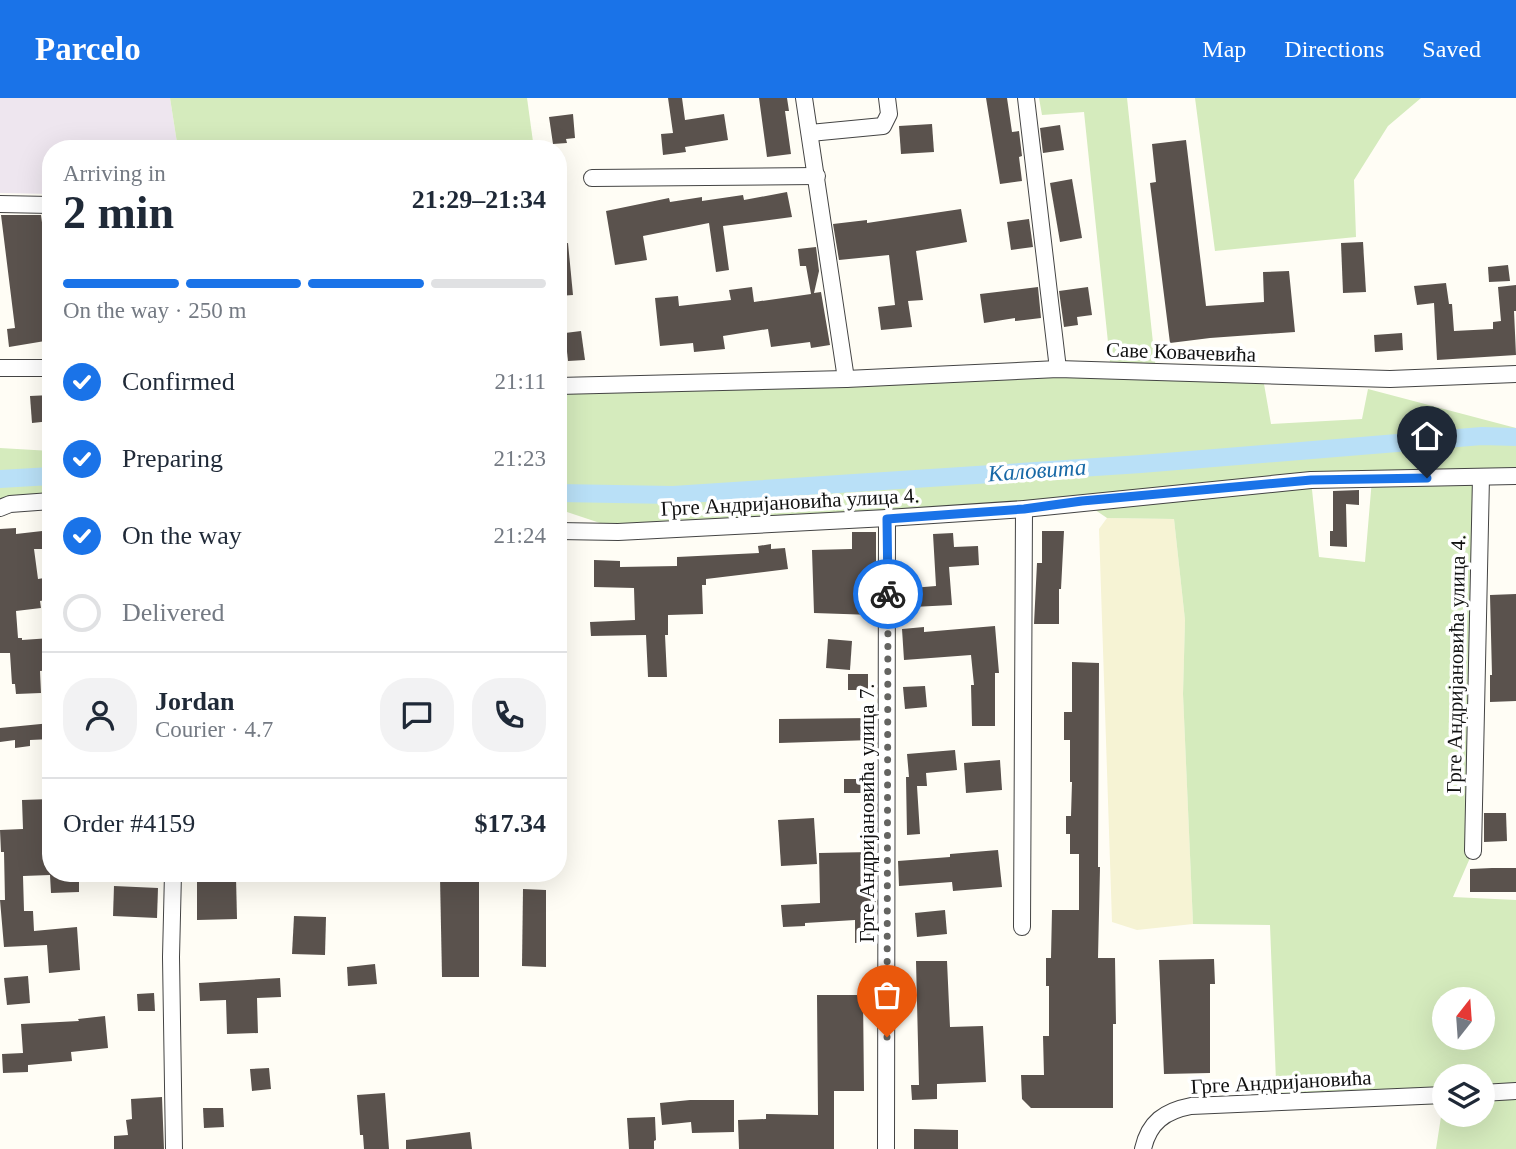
<!DOCTYPE html>
<html lang="en">
<head>
<meta charset="utf-8">
<style>
  :root { --surface:#fff; --page:#f2f2f3; --text:#1f2937; --muted:#747a83; --line:#e0e1e3; --accent:#1a73e8 }
  body { margin:0; font-family:Georgia,serif; background:var(--page); color:var(--text); height:100vh; display:flex; flex-direction:column; font-size:26px; white-space:nowrap }
  * { box-sizing:border-box; margin:0 }
  p { font-size:23px; color:var(--muted) }
  .icon { flex:none; width:38px; height:38px; fill:none; stroke:currentColor; stroke-width:2; stroke-linecap:round; stroke-linejoin:round }
  .map { position:relative; flex:1; overflow:hidden }
  .details { position:absolute; left:42px; top:42px; width:525px; height:742px; display:flex; flex-direction:column; background:var(--surface); border-radius:28px; box-shadow:0 7px 28px #0002 }
  .details>* { flex:none }
  .needle { width:46px; rotate:17deg }
  .controls { position:absolute; left:1432px; top:889px; display:grid; gap:14px }
  .controls a { display:grid; place-items:center; width:63px; height:63px; border-radius:50%; background:var(--surface); box-shadow:0 7px 28px #0002; font-size:35px }
  .pin { position:absolute; display:grid; place-items:center; width:60px; height:60px; color:#fff; margin:-72px -30px; border-radius:50% 50% 50% 0; rotate:-45deg; box-shadow:0 0 7px #0007 }
  .pin .icon { rotate:45deg }
  .courier { position:absolute; display:grid; place-items:center; width:70px; height:70px; margin:-35px; border:5px solid #1a73e8; border-radius:50%; background:#fff; color:#222; box-shadow:0 2px 9px #0007 }
  .head em { font-style:normal; font-weight:700 }
  .head div { display:flex; flex-direction:column-reverse }
  .head { display:flex; align-items:center; justify-content:space-between; height:119px; padding:0 21px }
  h1 { font-size:46px; font-weight:700; line-height:52px }
  .bar { display:grid; grid-template-columns:repeat(4,1fr); gap:10px 7px; align-content:center; height:84px; padding:0 21px }
  .bar i { height:9px; border-radius:5px; background:var(--line) }
  .bar .on { background:var(--accent) }
  .bar p { grid-column:span 4 }
  .line { display:flex; align-items:center; gap:18px; padding:0 21px; border-top:2px solid var(--line) }
  .line div { flex:1 }
  .round { display:grid; place-items:center; flex:none; width:74px; height:74px; border-radius:28px; background:var(--page) }
  ol { padding:0 21px; list-style:none }
  li { display:flex; align-items:center; gap:21px; height:77px }
  li p { margin-inline-start:auto }
  li .icon { padding:7px; border-radius:50%; background:var(--accent); color:#fff; stroke-width:4 }
  li:last-child { color:var(--muted) }
  li i { width:38px; height:38px; border:4px solid var(--line); border-radius:50% }
  header { display:flex; align-items:center; gap:42px; box-sizing:border-box; height:98px; padding:0 35px; background:var(--accent); color:#fff }
  header strong { font-size:33px }
  nav { display:flex; gap:38px; margin-inline-start:auto; font-size:24px }
  .map>svg:first-child { display:block }
  .industrial { fill:#eee6ef }
  .farmland { fill:#f6f3d4 }
  .green { fill:#d5ebbd; fill-rule:evenodd }
  .lines { fill:none; stroke-linecap:round; stroke-linejoin:round }
  .canal { stroke:#b9e0f7; stroke-width:18 }
  .building { fill:#5a524d }
  .minor-casing { stroke:#444; stroke-width:18 }
  .minor { stroke:#fff; stroke-width:16 }
  .done { stroke:#646461; stroke-width:7; stroke-dasharray:0 12.6 }
  .route { stroke:#1a73e8; stroke-width:9 }
  .labels { text-anchor:middle; stroke-width:7; stroke-linejoin:round; paint-order:stroke }
  .street-label { font-size:21px; fill:#111; stroke:#fff }
  .water-label { font-size:23px; font-style:italic; fill:#1768a6; stroke:#fff }
</style>
</head>
<body>
<header>
<strong>Parcelo</strong>
<nav><a>Map</a><a>Directions</a><a>Saved</a></nav>
</header>
<div class="map">
<svg width="1516" height="1051" viewBox="0 0 1516 1051">
  <rect width="100%" height="100%" fill="#fffdf5"/>
  <!-- industrial -->
  <path class="industrial" d="M0,0H170L178,51H51V96L0,95Z"/>
  <!-- farmland -->
  <path class="farmland" d="M1107,420L1174,421L1185,522L1183,596L1193,826L1137,832L1112,824L1099,431Z"/>
  <!-- green -->
  <g class="green">
    <path d="M170,0H527L534,51H178Z"/>
    <path d="M1039,0H1127L1156,273H1111L1084,14L1042,17Z"/>
    <path d="M1195,0H1421L1388,28L1354,82L1356,139L1215,153Z"/>
    <path d="M994,274L1056,280L1099,277L1264,286L1271,326L1362,321L1368,291L1516,330V377L1481,379L1473,753L1453,799L1516,802V1051H1436L1443,1006L1277,1010L1270,827L1193,826L1183,596L1185,522L1174,421L1107,420L1082,403L627,434L567,414H558V288ZM1372,381L1365,464L1319,459L1311,382ZM1444,901H1482V940H1444ZM1444,978H1482V1017H1444Z"/>
    <path d="M0,350L51,353V403L0,409Z"/>
  </g>
  <g class="lines">
    <!-- canal -->
    <g class="canal">
      <path d="M0,381L51,378"/>
      <path d="M558,395L673,397L1141,366L1482,338L1516,339"/>
    </g>
  </g>
  <!-- building -->
  <g class="building">
    <path d="M668,0H682L685,22L724,16L728,42L685,49L686,54L663,57L661,36L673,35Z"/>
    <path d="M759,0H787L789,13H785L791,56L767,59Z"/>
    <path d="M986,0H1007L1012,34L1019,33L1022,58L1019,59L1022,83L1000,86Z"/>
    <path d="M573,16L575,40L566,41L567,45L553,46L549,19Z"/>
    <path d="M932,26L934,54L901,56L899,28Z"/>
    <path d="M1060,27L1064,52L1043,55L1040,30Z"/>
    <path d="M1186,42L1206,208L1264,204L1263,174L1289,173L1295,234L1210,240L1170,245L1150,85L1156,84L1152,46Z"/>
    <path d="M1072,81L1082,140L1060,144L1050,85Z"/>
    <path d="M787,94L792,119L723,128L729,172L716,174L709,125L643,138L647,162L615,167L606,113L669,100L670,104L702,99V103L743,97L744,102Z"/>
    <path d="M961,111L967,144L916,153L923,202L908,203L912,229L881,232L878,209L895,207L889,157L839,162L833,126L867,122V125Z"/>
    <path d="M1,117H41L46,154L51,153V242L9,249L7,231L15,230Z"/>
    <path d="M1029,121L1033,149L1011,152L1007,124Z"/>
    <path d="M1363,144L1366,194L1343,195L1341,145Z"/>
    <path d="M568,145L573,197L558,198V146Z"/>
    <path d="M816,149L819,173L814,195L821,194L830,247L811,250L810,244L771,249L768,231L723,238L725,251L694,254L693,245L660,248L655,200L678,198L679,208L731,202L729,192L752,189L754,204L811,196L806,168H800L798,151Z"/>
    <path d="M1508,167L1510,183L1489,184L1488,169Z"/>
    <path d="M1446,185L1449,206H1452L1454,233L1493,231V224L1501,223L1498,189L1516,187V213H1514L1516,257L1437,262L1434,205L1417,207L1414,188Z"/>
    <path d="M1038,189L1041,220L1015,223V220L984,225L980,196Z"/>
    <path d="M1088,189L1092,217L1077,219L1078,227L1064,229L1059,193Z"/>
    <path d="M581,233L585,262L568,263L565,235Z"/>
    <path d="M1402,235L1403,252L1375,254L1374,237Z"/>
    <path d="M51,297V323L32,325L30,298Z"/>
    <path d="M1359,392V407L1346,406L1347,449L1330,448V433H1333V393Z"/>
    <path d="M16,430V436L51,432V451H34L38,481L51,479V501L40,503L41,510L16,513L18,540H22V542L51,540V572L40,573L41,595L16,596L15,586H12L10,555H0V431Z"/>
    <path d="M1042,433H1064L1061,491H1059V526H1034L1037,465H1042Z"/>
    <path d="M852,434H876V490H873V517L814,515L812,452L852,451Z"/>
    <path d="M953,435L954,449L978,448L979,467L949,469L952,507L913,509L912,490L936,488L933,436Z"/>
    <path d="M771,446V451L785,450L788,471L706,481V487H702L703,516L668,517V537H665L667,579H648L646,537L591,538L590,524L635,522L634,490L594,489V462L620,463V469L677,468V459L759,455L758,448Z"/>
    <path d="M1516,496V603L1490,604V577H1492L1490,497Z"/>
    <path d="M995,528L999,575H995V628H972L971,587H974L971,557L904,562L902,531L924,529V534Z"/>
    <path d="M828,541L852,543L850,572L826,570Z"/>
    <path d="M1072,564L1099,565L1098,769H1100L1098,860H1115L1116,926H1113V1010H1031L1022,1001L1021,977H1044L1043,938H1049V888H1046V860H1051L1052,812H1079V756H1070V736H1066V718H1071L1072,684H1070V642H1064V614H1072Z"/>
    <rect x="848" y="576" width="20" height="16"/>
    <path d="M925,588L927,609L905,611L903,589Z"/>
    <path d="M871,620L872,642L779,645V621Z"/>
    <path d="M51,625V641L30,642V648L15,650V642L0,644V630Z"/>
    <path d="M955,652L957,672L926,675L927,688H917L920,736L907,737L906,679H909L907,656Z"/>
    <path d="M1000,662L1002,692L966,695L964,665Z"/>
    <rect x="844" y="681" width="26" height="14"/>
    <path d="M51,701V775H79V794L51,795L50,777L23,778L24,813H33L34,833L77,829L80,872L49,875L47,847L4,849L0,802H5L4,754H1L0,732L23,731L22,702Z"/>
    <path d="M1484,715H1506L1507,743L1484,744Z"/>
    <path d="M814,720L817,766L781,768L778,722Z"/>
    <path d="M998,752L1002,789L953,793L952,784L899,788L898,763L950,759V756Z"/>
    <path d="M872,754L873,802H876L875,843L855,845V822L805,825V828L783,829L781,807L820,805L819,755Z"/>
    <path d="M1492,770H1516V794H1470V771Z"/>
    <path d="M236,779L237,821L197,822V780Z"/>
    <path d="M440,779L479,780V879H442Z"/>
    <path d="M114,788L158,790L157,820L113,818Z"/>
    <path d="M523,791L546,792V869L522,868Z"/>
    <path d="M945,812L947,836L917,839L915,815Z"/>
    <path d="M294,818L326,819L325,857L292,856Z"/>
    <path d="M1214,861L1215,886H1210V975L1164,976L1159,862Z"/>
    <path d="M916,863H947L950,929L983,928L986,984L937,986V1001L912,1002L911,987H919Z"/>
    <path d="M375,866L377,886L348,888L347,869Z"/>
    <path d="M28,878L30,905L7,907L4,880Z"/>
    <path d="M280,880L281,899L257,900L258,935L227,936L226,902L200,903L199,885Z"/>
    <path d="M154,895L155,913H138L137,896Z"/>
    <path d="M817,897H863L864,993H834V1051H739L738,1022L766,1021V1016L818,1017Z"/>
    <path d="M105,918L108,950L71,954L72,963L28,967V974L3,975L2,956L23,955L21,926L79,923L78,921Z"/>
    <path d="M269,970L271,991L252,993L250,971Z"/>
    <path d="M385,995L389,1051H364L363,1037H360L357,997Z"/>
    <path d="M162,999L164,1051H114V1038L128,1037L126,1022L132,1021L131,1001Z"/>
    <path d="M690,1002H734V1034L692,1035L691,1024L662,1027L660,1005Z"/>
    <path d="M203,1010H223L224,1029L204,1030Z"/>
    <path d="M655,1019L656,1042L654,1043V1051H629L627,1020Z"/>
    <path d="M914,1031L958,1032V1051H914Z"/>
    <path d="M470,1034L472,1051H406V1042Z"/>
  </g>
  <g class="lines">
    <defs>
      <g id="minor">
        <path d="M804,0L846,281"/>
        <path d="M1026,0L1058,271"/>
        <path d="M810,35L883,28L889,16L887,0"/>
        <path d="M592,80L817,78"/>
        <path d="M0,106L51,107"/>
        <path d="M0,270H51"/>
        <path d="M558,288L846,281L1058,271L1390,281L1516,276"/>
        <path d="M0,410L10,406L51,403"/>
        <path d="M558,433L618,434L887,420L1024,411L1311,382L1516,378"/>
        <path d="M1473,753L1481,379"/>
        <path d="M173,775L171,859L174,1051"/>
        <path d="M1022,829L1024,411"/>
        <path d="M1482,995L1516,993"/>
        <path d="M886,1051L887,420"/>
        <path d="M1143,1051C1149,1024 1165,1013 1191,1008L1444,997"/>
      </g>
    </defs>
    <!-- minor casing -->
    <use href="#minor" class="minor-casing"/>
    <!-- minor -->
    <use href="#minor" class="minor"/>
  </g>
  <g class="lines">
    <!-- done -->
    <path class="done" d="M887,939L888,496"/>
    <!-- route -->
    <path class="route" d="M888,496L887,421L1024,411L1082,403L1311,382L1427,380"/>
  </g>
  <g class="labels">
    <!-- street labels -->
    <g class="street-label">
      <text transform="translate(1181 254) rotate(2)" y="7">Саве Ковачевића</text>
      <text transform="translate(790 404) rotate(-3)" y="7">Грге Андријановића улица 4.</text>
      <text transform="translate(1456 566) rotate(-89)" y="7">Грге Андријановића улица 4.</text>
      <text transform="translate(867 715) rotate(-90)" y="7">Грге Андријановића улица 7.</text>
      <text transform="translate(1281 984) rotate(-3)" y="7">Грге Андријановића</text>
    </g>
    <!-- water labels -->
    <g class="water-label">
      <text transform="translate(1037 372) rotate(-4)" y="8">Каловита</text>
    </g>
  </g>
</svg>
<div class="controls">
<a><svg class="needle" viewBox="-14 -14 28 28"><path d="M0-13l5 13h-10z" fill="#e53935"/><path d="M0 13l5-13h-10z" fill="#747a83"/></svg></a>
<a><svg class="icon" aria-label="layers" viewBox="0 0 24 24"><path d="M12 4l9 5-9 5-9-5zM3 14l9 5 9-5"/></svg></a>
</div>
<div class="pin" style="left:887px;top:939px;background:#ea580c"><svg class="icon" aria-label="bag" viewBox="0 0 24 24"><path d="M5 8h14l-1 12H6zM9 8a3 3 0 0 1 6 0"/></svg></div>
<div class="pin" style="left:1427px;top:380px;background:#1f2937"><svg class="icon" aria-label="home" viewBox="0 0 24 24"><path d="M3 11l9-7 9 7M6 9v11h12V9"/></svg></div>
<div class="courier" style="left:888px;top:496px"><svg class="icon" aria-label="bike" viewBox="0 0 24 24"><circle cx="6" cy="16" r="4"/><circle cx="18" cy="16" r="4"/><path d="M6 16l4-8h5l3 8M10 8l3 8H6M13 5h3"/></svg></div>
<section class="details">
<div class="head"><div><h1>2 min</h1><p>Arriving in</p></div><em>21:29–21:34</em></div>
<div class="bar"><i class="on"></i><i class="on"></i><i class="on"></i><i></i><p>On the way · 250 m</p></div>
<ol>
<li><svg class="icon" aria-label="check" viewBox="0 0 24 24"><path d="M5 12l5 5 9-10"/></svg>Confirmed<p>21:11</p></li>
<li><svg class="icon" aria-label="check" viewBox="0 0 24 24"><path d="M5 12l5 5 9-10"/></svg>Preparing<p>21:23</p></li>
<li><svg class="icon" aria-label="check" viewBox="0 0 24 24"><path d="M5 12l5 5 9-10"/></svg>On the way<p>21:24</p></li>
<li><i></i>Delivered</li>
</ol>
<div class="line" style="height:126px"><a class="round"><svg class="icon" aria-label="person" viewBox="0 0 24 24"><circle cx="12" cy="8" r="4"/><path d="M4 21q1-7 8-7t8 7"/></svg></a><div><b>Jordan</b><p>Courier · 4.7</p></div><a class="round"><svg class="icon" aria-label="chat" viewBox="0 0 24 24"><path d="M4 5h16v11H9l-5 4z"/></svg></a><a class="round"><svg class="icon" aria-label="phone" viewBox="0 0 24 24"><path d="M5 4h4l2 5-3 2q2 4 5 5l2-3 5 2v4C11 20 4 13 5 4z"/></svg></a></div>
<div class="line" style="height:91px"><div>Order #4159</div><b>$17.34</b></div>
</section>
</div>
</body>
</html>
